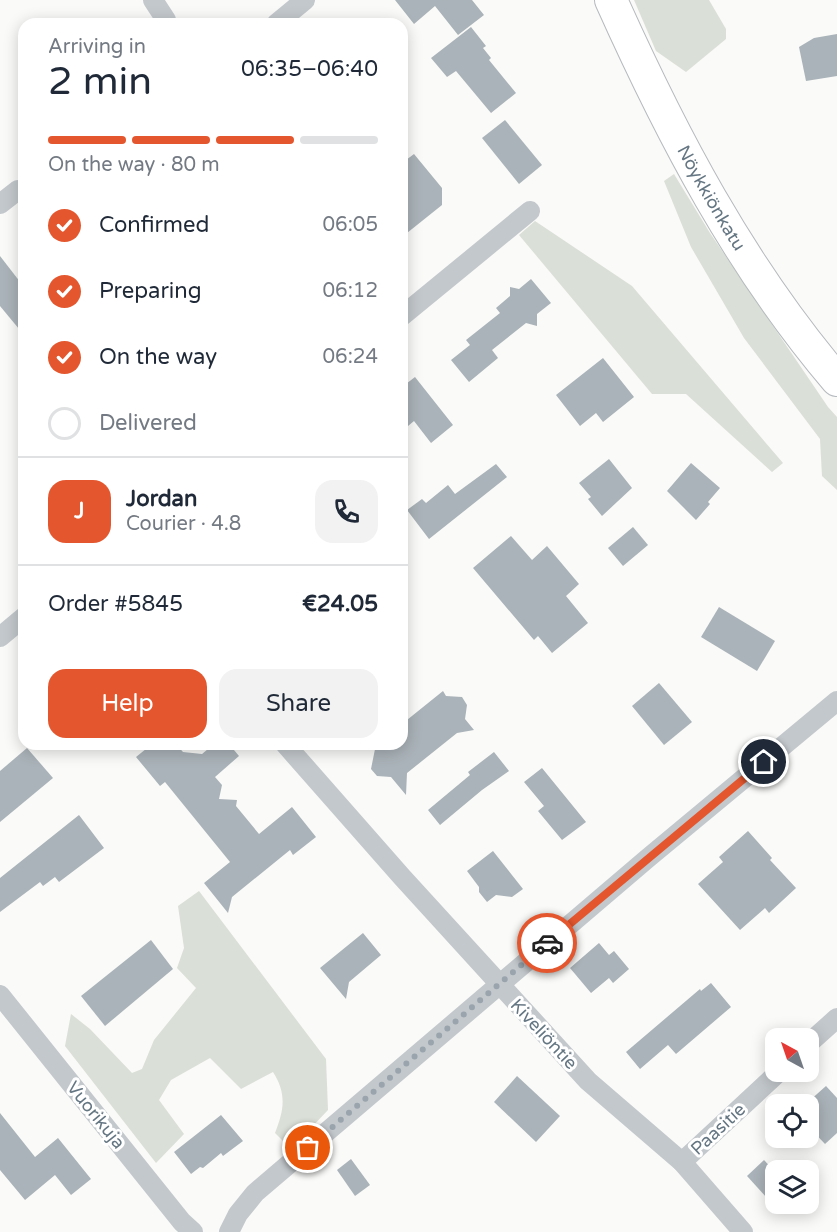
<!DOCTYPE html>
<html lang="en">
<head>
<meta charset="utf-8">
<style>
  :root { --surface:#fff; --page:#f2f2f3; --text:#1f2937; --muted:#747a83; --line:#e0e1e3; --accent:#e4572e }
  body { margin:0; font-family:"Varela Round",sans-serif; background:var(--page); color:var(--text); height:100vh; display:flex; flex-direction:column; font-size:22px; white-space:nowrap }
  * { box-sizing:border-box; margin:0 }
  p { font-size:20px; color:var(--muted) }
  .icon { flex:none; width:33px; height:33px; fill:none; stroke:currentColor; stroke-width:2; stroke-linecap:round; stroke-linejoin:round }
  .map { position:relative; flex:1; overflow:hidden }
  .panel { position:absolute; left:18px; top:18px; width:390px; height:732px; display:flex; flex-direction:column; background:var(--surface); border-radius:18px; box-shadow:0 3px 15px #0003 }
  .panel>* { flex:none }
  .needle { width:39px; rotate:320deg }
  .fabs { position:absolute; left:765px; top:1028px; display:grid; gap:12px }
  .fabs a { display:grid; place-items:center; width:54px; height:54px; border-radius:12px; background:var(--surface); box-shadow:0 3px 15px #0003; font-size:30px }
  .pin { position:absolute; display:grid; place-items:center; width:51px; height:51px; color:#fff; margin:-26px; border:3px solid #fff; border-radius:50%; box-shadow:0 2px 6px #0007 }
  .courier { position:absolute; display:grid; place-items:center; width:60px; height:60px; margin:-30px; border:4px solid #e4572e; border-radius:50%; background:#fff; color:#222; box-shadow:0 2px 8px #0007 }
  .headline em { font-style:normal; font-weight:600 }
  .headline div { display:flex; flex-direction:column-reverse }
  .headline { display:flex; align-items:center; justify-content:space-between; height:102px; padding:0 30px }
  h1 { font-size:39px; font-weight:600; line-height:45px }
  .bar { display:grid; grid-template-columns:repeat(4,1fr); gap:9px 6px; align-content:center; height:72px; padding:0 30px }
  .bar i { height:8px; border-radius:4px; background:var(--line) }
  .bar .selected { background:var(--accent) }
  .bar p { grid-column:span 4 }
  .line { display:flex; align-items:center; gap:15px; padding:0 30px; border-top:2px solid var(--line) }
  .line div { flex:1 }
  .round { display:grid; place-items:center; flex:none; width:63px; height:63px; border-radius:18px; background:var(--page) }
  ol { padding:0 30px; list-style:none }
  li { display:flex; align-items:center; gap:18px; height:66px }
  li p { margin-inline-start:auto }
  li .icon { padding:6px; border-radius:50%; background:var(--accent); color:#fff; stroke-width:4 }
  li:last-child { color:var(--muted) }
  li i { width:33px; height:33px; border:3px solid var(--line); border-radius:50% }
  .button { display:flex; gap:12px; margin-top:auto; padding:12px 30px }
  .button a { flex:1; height:69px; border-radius:18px; background:var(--accent); color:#fff; font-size:24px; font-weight:600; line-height:69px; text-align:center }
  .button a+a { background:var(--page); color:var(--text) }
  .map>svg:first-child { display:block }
  .green { fill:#dadfd7 }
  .building { fill:#aab3b9 }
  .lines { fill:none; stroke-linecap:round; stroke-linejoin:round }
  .primary-casing { stroke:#b5babe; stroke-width:34 }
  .street { stroke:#c3c8cc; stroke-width:20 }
  .primary { stroke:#fff; stroke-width:32 }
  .done { stroke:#99a4ac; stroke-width:6; stroke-dasharray:0 10.8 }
  .route { stroke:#e4572e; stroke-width:8 }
  .labels { text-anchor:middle; stroke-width:6; stroke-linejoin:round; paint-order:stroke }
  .street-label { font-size:18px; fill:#657683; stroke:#fff }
</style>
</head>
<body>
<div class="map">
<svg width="837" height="1232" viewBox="0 0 837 1232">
  <rect width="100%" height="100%" fill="#fafaf8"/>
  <!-- green -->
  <g class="green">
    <path d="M634,0H709L726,29V39L686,72L656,51Z"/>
    <path d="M674,174L710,233L828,407L837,417V490L822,476L820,439L744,338L691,247L664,181Z"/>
    <path d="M535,221L632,286L783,463L772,472L686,394H652L519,235Z"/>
    <path d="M199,891L326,1059L328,1110L291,1149L275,1133C284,1110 287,1094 273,1072L241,1089L210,1058L171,1080L159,1100L184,1134L156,1163L65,1046L71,1014L90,1029L132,1073L142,1069L154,1040L196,988L177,968L184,948L178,906Z"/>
  </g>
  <!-- building -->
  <g class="building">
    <path d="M395,0H472L484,15L458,35L435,6L414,24Z"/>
    <path d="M471,27L486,46L483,48L491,58L489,60L516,93L491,113L456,71L447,77L431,58Z"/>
    <path d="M837,34V76L806,81L799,47L814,38Z"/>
    <path d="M505,120L542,165L519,184L482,138Z"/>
    <path d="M414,154L442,188V205L402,237V197L404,190L402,188V163Z"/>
    <path d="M0,256L24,287V335L0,306Z"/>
    <path d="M531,279L551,303L537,314V326L526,323L492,350L498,358L469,382L451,360L470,345L466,340L500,313L496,308L510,296V287L519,289Z"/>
    <path d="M603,358L634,397L603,422L596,413L580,426L556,395Z"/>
    <path d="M415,377L453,425L431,443L414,421L402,431V387Z"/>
    <path d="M609,459L632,488L602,516L588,499L591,497L579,483Z"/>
    <path d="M691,463L720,488L708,502L710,504L696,520L667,491Z"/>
    <path d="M496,464L507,477L429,539L407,510L422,499L426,503L448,485L455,494Z"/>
    <path d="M633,527L648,545L623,566L608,548Z"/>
    <path d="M511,536L532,560L547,546L579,584L566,596L588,623L552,653L538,636L534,640L473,568Z"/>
    <path d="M719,607L775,641L757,671L701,637Z"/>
    <path d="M659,683L692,722L664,745L632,706Z"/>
    <path d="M443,691L446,696L462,697L467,705L465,719L474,730L457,733L407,773L406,795L391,777L377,776L371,769L376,744H402V724Z"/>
    <path d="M152,744H176L183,752L202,754L214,744H229L239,756L215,777L222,785L219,799L237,800L236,806L259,834L292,807L316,837L293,855L290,850L232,897L228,913L204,883L230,862L165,782L160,786L136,757Z"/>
    <path d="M27,748L53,778L0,822V771Z"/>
    <path d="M494,752L509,771L482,790L440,825L428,810L470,775L468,772Z"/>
    <path d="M542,768L586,822L562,840L538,811L544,806L524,782Z"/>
    <path d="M79,815L104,848L59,882L55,877L43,886L40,882L0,912V878Z"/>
    <path d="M748,831L772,858L770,860L796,888L769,913L765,908L740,930L698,884L723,862L719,857Z"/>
    <path d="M493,851L523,889L512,897L496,895L487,902L479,892V887L467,871Z"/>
    <path d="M363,933L381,955L349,982L346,999L320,968Z"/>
    <path d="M151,940L173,969L105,1026L81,996Z"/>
    <path d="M599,943L609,955L614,951L629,969L613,983L609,978L591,993L570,968Z"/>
    <path d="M711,983L731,1007L676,1054L668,1045L640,1069L626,1052L700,989L701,991Z"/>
    <path d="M517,1076L560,1116L536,1142L494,1102Z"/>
    <path d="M826,1086L837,1098V1133L825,1144L808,1126V1102Z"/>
    <path d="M0,1113L35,1157L58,1138L91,1179L71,1195L55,1175L25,1200L0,1170Z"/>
    <path d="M221,1115L243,1141L223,1156L221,1153L203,1168L200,1167L191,1174L174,1152Z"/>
    <path d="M351,1159L370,1185L355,1196L337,1170Z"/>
    <path d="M764,1160L776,1173V1208L747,1176Z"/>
  </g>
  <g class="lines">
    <defs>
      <g id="primary">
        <path id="s1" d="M611,0C672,136 740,266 837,380"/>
      </g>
    </defs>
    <!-- primary casing -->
    <use href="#primary" class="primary-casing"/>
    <!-- street -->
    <g class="street">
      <path d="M153,0L166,20V24"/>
      <path d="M276,24L305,0"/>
      <path d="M0,204L18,190"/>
      <path d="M402,316L530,211"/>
      <path d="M0,637L24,617"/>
      <path d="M285,744L402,877L588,1081L682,1162L743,1232"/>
      <path d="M0,995L182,1222L193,1232"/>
      <path d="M808,1044L837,1018"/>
      <path d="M682,1162L780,1071"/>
      <path d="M229,1232L238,1214L255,1193L648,858L837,701"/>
    </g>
    <!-- primary -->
    <use href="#primary" class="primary"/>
  </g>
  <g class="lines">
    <!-- done -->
    <path class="done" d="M308,1148L547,943"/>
    <!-- route -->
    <path class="route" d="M547,943L764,762"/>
  </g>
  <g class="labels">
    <!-- street labels -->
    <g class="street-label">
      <text dy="6" stroke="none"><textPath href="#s1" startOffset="222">Nöykkiönkatu</textPath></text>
      <text transform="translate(544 1034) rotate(47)" y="6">Kiveliöntie</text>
      <text transform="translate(96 1115) rotate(51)" y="6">Vuorikuja</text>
      <text transform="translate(718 1129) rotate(-43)" y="6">Paasitie</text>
    </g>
  </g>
</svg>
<div class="fabs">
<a><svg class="needle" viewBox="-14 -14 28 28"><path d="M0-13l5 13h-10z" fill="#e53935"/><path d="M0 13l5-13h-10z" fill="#747a83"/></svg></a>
<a><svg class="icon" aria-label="locate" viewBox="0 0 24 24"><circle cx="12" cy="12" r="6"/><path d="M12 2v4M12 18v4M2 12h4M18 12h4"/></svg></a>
<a><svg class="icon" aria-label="layers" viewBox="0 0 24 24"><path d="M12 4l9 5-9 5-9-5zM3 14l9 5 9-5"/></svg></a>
</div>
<div class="pin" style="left:308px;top:1148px;background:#ea580c"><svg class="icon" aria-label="bag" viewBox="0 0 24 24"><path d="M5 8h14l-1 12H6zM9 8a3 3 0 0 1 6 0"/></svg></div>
<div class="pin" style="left:764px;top:762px;background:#1f2937"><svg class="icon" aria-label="home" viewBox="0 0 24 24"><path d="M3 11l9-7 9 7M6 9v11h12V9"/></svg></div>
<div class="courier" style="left:547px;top:943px"><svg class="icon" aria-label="car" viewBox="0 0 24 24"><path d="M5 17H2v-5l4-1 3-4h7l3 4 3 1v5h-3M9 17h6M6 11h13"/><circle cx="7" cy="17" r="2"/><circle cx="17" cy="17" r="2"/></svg></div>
<section class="panel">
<div class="headline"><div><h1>2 min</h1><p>Arriving in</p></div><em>06:35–06:40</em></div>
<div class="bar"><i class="selected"></i><i class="selected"></i><i class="selected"></i><i></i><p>On the way · 80 m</p></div>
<ol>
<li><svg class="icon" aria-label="check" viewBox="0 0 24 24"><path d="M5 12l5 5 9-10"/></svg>Confirmed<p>06:05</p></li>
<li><svg class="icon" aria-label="check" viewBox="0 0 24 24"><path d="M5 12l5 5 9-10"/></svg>Preparing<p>06:12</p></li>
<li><svg class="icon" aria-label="check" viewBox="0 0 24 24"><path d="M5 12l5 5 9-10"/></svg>On the way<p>06:24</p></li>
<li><i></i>Delivered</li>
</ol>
<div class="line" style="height:108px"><b class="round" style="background:var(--accent);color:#fff">J</b><div><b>Jordan</b><p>Courier · 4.8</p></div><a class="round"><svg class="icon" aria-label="phone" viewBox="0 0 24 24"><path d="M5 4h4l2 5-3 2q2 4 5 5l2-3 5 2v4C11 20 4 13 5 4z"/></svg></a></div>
<div class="line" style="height:78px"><div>Order #5845</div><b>€24.05</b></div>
<div class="button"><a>Help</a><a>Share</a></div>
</section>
</div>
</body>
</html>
